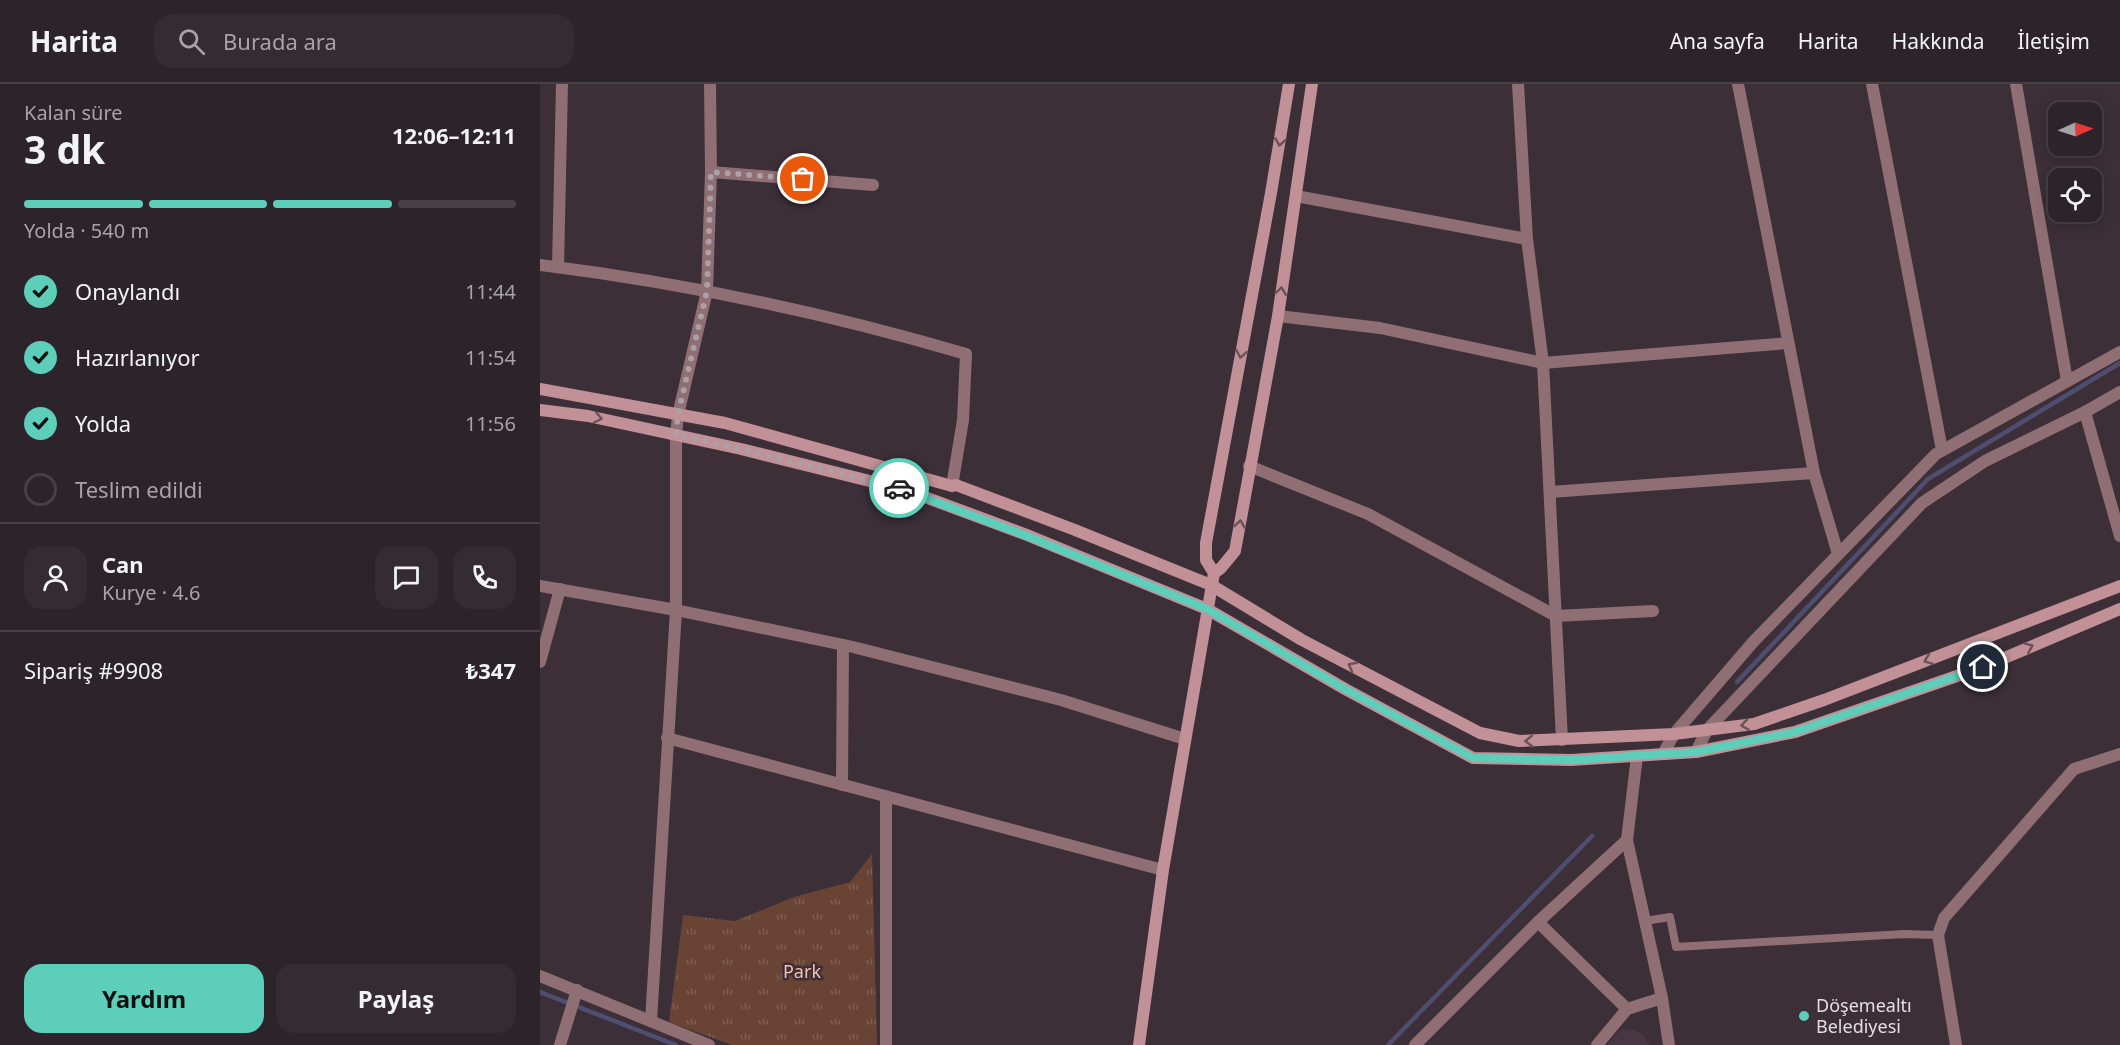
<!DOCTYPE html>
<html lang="tr">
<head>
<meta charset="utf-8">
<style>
  :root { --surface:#2d232a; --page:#352b32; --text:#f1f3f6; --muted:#a7a4a8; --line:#484047; --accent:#5dceb9 }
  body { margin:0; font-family:"Noto Sans",sans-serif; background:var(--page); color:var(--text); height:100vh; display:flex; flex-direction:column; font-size:22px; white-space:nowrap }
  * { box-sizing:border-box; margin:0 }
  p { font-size:20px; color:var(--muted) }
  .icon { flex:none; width:33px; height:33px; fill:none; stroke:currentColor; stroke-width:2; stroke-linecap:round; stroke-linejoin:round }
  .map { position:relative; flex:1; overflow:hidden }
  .details { display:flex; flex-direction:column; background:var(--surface); width:540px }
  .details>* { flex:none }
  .needle { width:39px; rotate:87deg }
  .tools { position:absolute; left:1508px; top:18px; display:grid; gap:12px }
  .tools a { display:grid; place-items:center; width:54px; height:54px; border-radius:12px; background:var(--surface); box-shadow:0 3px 15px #0003,0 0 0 2px var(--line); font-size:30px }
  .pin { position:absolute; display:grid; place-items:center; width:51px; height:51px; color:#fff; margin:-26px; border:3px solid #fff; border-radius:50%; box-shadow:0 2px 6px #0007 }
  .courier { position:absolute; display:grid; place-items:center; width:60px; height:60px; margin:-30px; border:4px solid #5dceb9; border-radius:50%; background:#fff; color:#222; box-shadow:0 2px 8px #0007 }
  .headline em { font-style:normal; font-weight:700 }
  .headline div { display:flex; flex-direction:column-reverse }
  .headline { display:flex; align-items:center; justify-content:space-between; height:102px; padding:0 24px }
  h1 { font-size:39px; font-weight:700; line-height:45px }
  .bar { display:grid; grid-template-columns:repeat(4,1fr); gap:9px 6px; align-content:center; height:72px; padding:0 24px }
  .bar i { height:8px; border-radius:4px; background:var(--line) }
  .bar .active { background:var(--accent) }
  .bar p { grid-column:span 4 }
  .line { display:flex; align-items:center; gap:15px; padding:0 24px; border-top:2px solid var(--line) }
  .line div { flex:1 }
  .round { display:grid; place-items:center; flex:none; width:63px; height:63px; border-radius:18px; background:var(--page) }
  ol { padding:0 24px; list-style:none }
  li { display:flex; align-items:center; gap:18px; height:66px }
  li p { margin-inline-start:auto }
  li .icon { padding:6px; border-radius:50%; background:var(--accent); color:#111; stroke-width:4 }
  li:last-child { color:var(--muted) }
  li i { width:33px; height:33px; border:3px solid var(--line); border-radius:50% }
  .cta { display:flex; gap:12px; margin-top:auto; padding:12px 24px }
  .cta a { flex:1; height:69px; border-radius:18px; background:var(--accent); color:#111; font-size:24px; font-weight:700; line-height:69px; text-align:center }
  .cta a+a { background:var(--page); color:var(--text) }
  header { display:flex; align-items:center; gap:36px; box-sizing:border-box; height:84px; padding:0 30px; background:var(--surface); border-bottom:2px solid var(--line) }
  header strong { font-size:28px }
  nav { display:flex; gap:33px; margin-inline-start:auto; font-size:21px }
  .search { width:420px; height:54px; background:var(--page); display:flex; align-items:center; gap:15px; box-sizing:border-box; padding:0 21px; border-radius:18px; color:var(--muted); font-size:22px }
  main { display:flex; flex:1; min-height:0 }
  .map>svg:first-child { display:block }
  .built { fill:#493643 }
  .grass { fill:url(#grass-tufts) }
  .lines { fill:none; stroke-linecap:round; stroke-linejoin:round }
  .stream { stroke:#4f4e71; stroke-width:4.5 }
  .lane { stroke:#8f6f73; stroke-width:8 }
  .street { stroke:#8f6f73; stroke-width:12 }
  .secondary { stroke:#c29097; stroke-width:12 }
  .oneway { stroke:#6b5159 }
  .done { stroke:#aaa0a6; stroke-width:6; stroke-dasharray:0 10.8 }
  .route { stroke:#5dceb9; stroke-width:8 }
  .poi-dot { fill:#5dceb9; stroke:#3c2f38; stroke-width:2 }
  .labels { text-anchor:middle; stroke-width:5; stroke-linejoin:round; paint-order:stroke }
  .park-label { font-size:18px; fill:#f8bfaa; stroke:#3c2f38 }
  .poi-label { font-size:18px; fill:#e5dde2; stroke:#3c2f38; text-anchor:start }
</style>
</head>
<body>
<header>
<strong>Harita</strong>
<div class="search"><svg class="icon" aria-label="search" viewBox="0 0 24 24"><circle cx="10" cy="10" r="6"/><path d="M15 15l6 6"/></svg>Burada ara</div>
<nav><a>Ana sayfa</a><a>Harita</a><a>Hakkında</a><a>İletişim</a></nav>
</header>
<main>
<section class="details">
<div class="headline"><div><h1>3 dk</h1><p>Kalan süre</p></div><em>12:06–12:11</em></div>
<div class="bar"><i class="active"></i><i class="active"></i><i class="active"></i><i></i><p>Yolda · 540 m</p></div>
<ol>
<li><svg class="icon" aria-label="check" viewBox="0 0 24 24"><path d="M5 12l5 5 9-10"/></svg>Onaylandı<p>11:44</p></li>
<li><svg class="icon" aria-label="check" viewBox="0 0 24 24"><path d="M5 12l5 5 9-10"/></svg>Hazırlanıyor<p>11:54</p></li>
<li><svg class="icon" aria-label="check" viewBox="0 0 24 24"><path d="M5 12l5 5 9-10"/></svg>Yolda<p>11:56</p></li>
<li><i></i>Teslim edildi</li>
</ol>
<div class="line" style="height:108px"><a class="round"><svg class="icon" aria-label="person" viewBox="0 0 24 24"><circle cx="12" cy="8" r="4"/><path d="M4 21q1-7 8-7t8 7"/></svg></a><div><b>Can</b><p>Kurye · 4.6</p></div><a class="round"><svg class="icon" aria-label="chat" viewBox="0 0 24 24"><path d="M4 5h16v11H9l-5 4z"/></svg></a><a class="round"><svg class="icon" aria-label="phone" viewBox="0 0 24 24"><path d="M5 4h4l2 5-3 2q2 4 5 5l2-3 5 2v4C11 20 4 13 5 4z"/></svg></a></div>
<div class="line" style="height:78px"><div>Sipariş #9908</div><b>₺347</b></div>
<div class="cta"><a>Yardım</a><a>Paylaş</a></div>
</section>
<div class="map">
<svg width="1580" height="961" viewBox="0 0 1580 961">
  <defs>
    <pattern id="grass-tufts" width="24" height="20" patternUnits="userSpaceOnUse" patternTransform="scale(1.5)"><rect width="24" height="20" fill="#694435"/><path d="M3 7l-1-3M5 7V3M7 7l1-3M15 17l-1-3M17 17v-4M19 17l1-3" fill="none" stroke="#7e5f52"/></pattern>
  </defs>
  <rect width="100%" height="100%" fill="#3c2f38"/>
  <!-- built -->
  <path class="built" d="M1091,945L1101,949L1110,961H1067L1080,946Z"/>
  <!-- grass -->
  <path class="grass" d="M332,770L337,961H192L129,938L143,831L195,837L254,813L310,798Z"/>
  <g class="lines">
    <!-- stream -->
    <g class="stream">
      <path d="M1197,598L1388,395L1580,279"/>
      <path d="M0,908L136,961"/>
      <path d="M848,961L1052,752"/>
    </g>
    <!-- lane -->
    <path class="lane" d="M1105,837L1130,833L1136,863L1365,850L1398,851"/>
    <!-- street -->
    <g class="street">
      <path d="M978,0L987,155L1003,279L1022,656"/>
      <path d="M1198,0L1274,389L1298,470"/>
      <path d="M1332,0L1402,366"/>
      <path d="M1476,0L1527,297"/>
      <path d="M171,88L333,101"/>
      <path d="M756,112L987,155"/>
      <path d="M0,181C144,199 287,229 426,270L423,336L412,402"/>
      <path d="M18,183L22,0"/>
      <path d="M738,232L840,244L1003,279L1248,259"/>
      <path d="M1545,328L1580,452"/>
      <path d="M709,382L828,430L1016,532L1113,527"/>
      <path d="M1010,408L1274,389"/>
      <path d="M0,502L136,526L313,563L521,616L645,655"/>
      <path d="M0,578L20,505"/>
      <path d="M127,654L623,786"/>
      <path d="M1156,668L1167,646L1382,419L1445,377L1545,328L1580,308"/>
      <path d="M1123,670L1134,650L1214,557L1396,370L1580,268"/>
      <path d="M302,701L303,561"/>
      <path d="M346,713V961"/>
      <path d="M1087,756L1122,914L1129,961"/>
      <path d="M998,838L1087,925L1122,914"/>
      <path d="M0,892L169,961"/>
      <path d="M111,937L136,526V351L138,331L167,207L171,88L170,0"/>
      <path d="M20,961L37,906"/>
      <path d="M875,961L998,838L1087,756L1097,672"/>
      <path d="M1057,961L1087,925"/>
      <path d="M1416,961L1398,851L1404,834L1534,685L1580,670"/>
    </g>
    <!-- secondary -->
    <g class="secondary">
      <path d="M0,305L185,339L412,402L416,401L535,446L671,501L762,556L940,649L979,657L1134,650L1214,640L1284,616L1580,502"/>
      <path d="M0,326L48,332L201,365L366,406L487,451L667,525L805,605L933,674L1031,676L1156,668L1255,648L1443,583L1580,525"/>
      <path d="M674,489L681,484L695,467L738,232L772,0"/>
      <path d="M599,961L623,786L674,489L666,476V459L731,109L749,0"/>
    </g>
  </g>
  <!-- one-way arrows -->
  <defs><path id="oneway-chevron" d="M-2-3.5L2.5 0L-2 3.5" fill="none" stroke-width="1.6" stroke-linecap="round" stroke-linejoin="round" transform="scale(1.5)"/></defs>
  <g class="oneway">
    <use href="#oneway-chevron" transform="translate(740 58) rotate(99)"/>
    <use href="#oneway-chevron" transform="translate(741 207) rotate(-82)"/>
    <use href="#oneway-chevron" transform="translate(701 270) rotate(101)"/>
    <use href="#oneway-chevron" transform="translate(58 334) rotate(12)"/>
    <use href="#oneway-chevron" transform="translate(700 440) rotate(-81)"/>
    <use href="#oneway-chevron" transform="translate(1489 563) rotate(-23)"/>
    <use href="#oneway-chevron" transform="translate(1388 576) rotate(159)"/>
    <use href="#oneway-chevron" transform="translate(812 582) rotate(-152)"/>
    <use href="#oneway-chevron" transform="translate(1205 641) rotate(172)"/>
    <use href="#oneway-chevron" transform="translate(989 657) rotate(179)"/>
  </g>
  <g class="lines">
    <!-- done -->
    <path class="done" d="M263,95L171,88L167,207L138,330L136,351L201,365L359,404"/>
    <!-- route -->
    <path class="route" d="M359,404L487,452L667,525L805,605L933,674L1031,676L1156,668L1255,648L1443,583"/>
  </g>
  <!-- markers -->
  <circle class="poi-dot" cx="1264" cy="932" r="6"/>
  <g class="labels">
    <!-- park labels -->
    <g class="park-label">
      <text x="262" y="894">Park</text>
    </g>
    <!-- poi labels -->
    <g class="poi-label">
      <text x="1276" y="928">Döşemealtı<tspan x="1276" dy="21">Belediyesi</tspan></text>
    </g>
  </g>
</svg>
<div class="tools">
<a><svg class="needle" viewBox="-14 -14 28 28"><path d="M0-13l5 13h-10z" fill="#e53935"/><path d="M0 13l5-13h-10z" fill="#a7a4a8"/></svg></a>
<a><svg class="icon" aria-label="locate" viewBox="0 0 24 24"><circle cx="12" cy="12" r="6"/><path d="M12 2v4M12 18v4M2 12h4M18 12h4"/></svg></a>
</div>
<div class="pin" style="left:263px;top:95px;background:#ea580c"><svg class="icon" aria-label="bag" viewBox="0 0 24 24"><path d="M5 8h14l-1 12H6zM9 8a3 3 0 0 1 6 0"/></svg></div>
<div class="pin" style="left:1443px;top:583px;background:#1f2937"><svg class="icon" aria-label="home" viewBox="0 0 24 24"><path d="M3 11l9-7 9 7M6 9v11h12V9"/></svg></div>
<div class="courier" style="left:359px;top:404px"><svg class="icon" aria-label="car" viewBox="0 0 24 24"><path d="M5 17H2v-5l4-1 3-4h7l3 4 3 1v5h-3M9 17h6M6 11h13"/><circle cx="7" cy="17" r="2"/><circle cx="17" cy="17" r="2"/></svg></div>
</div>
</main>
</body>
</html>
